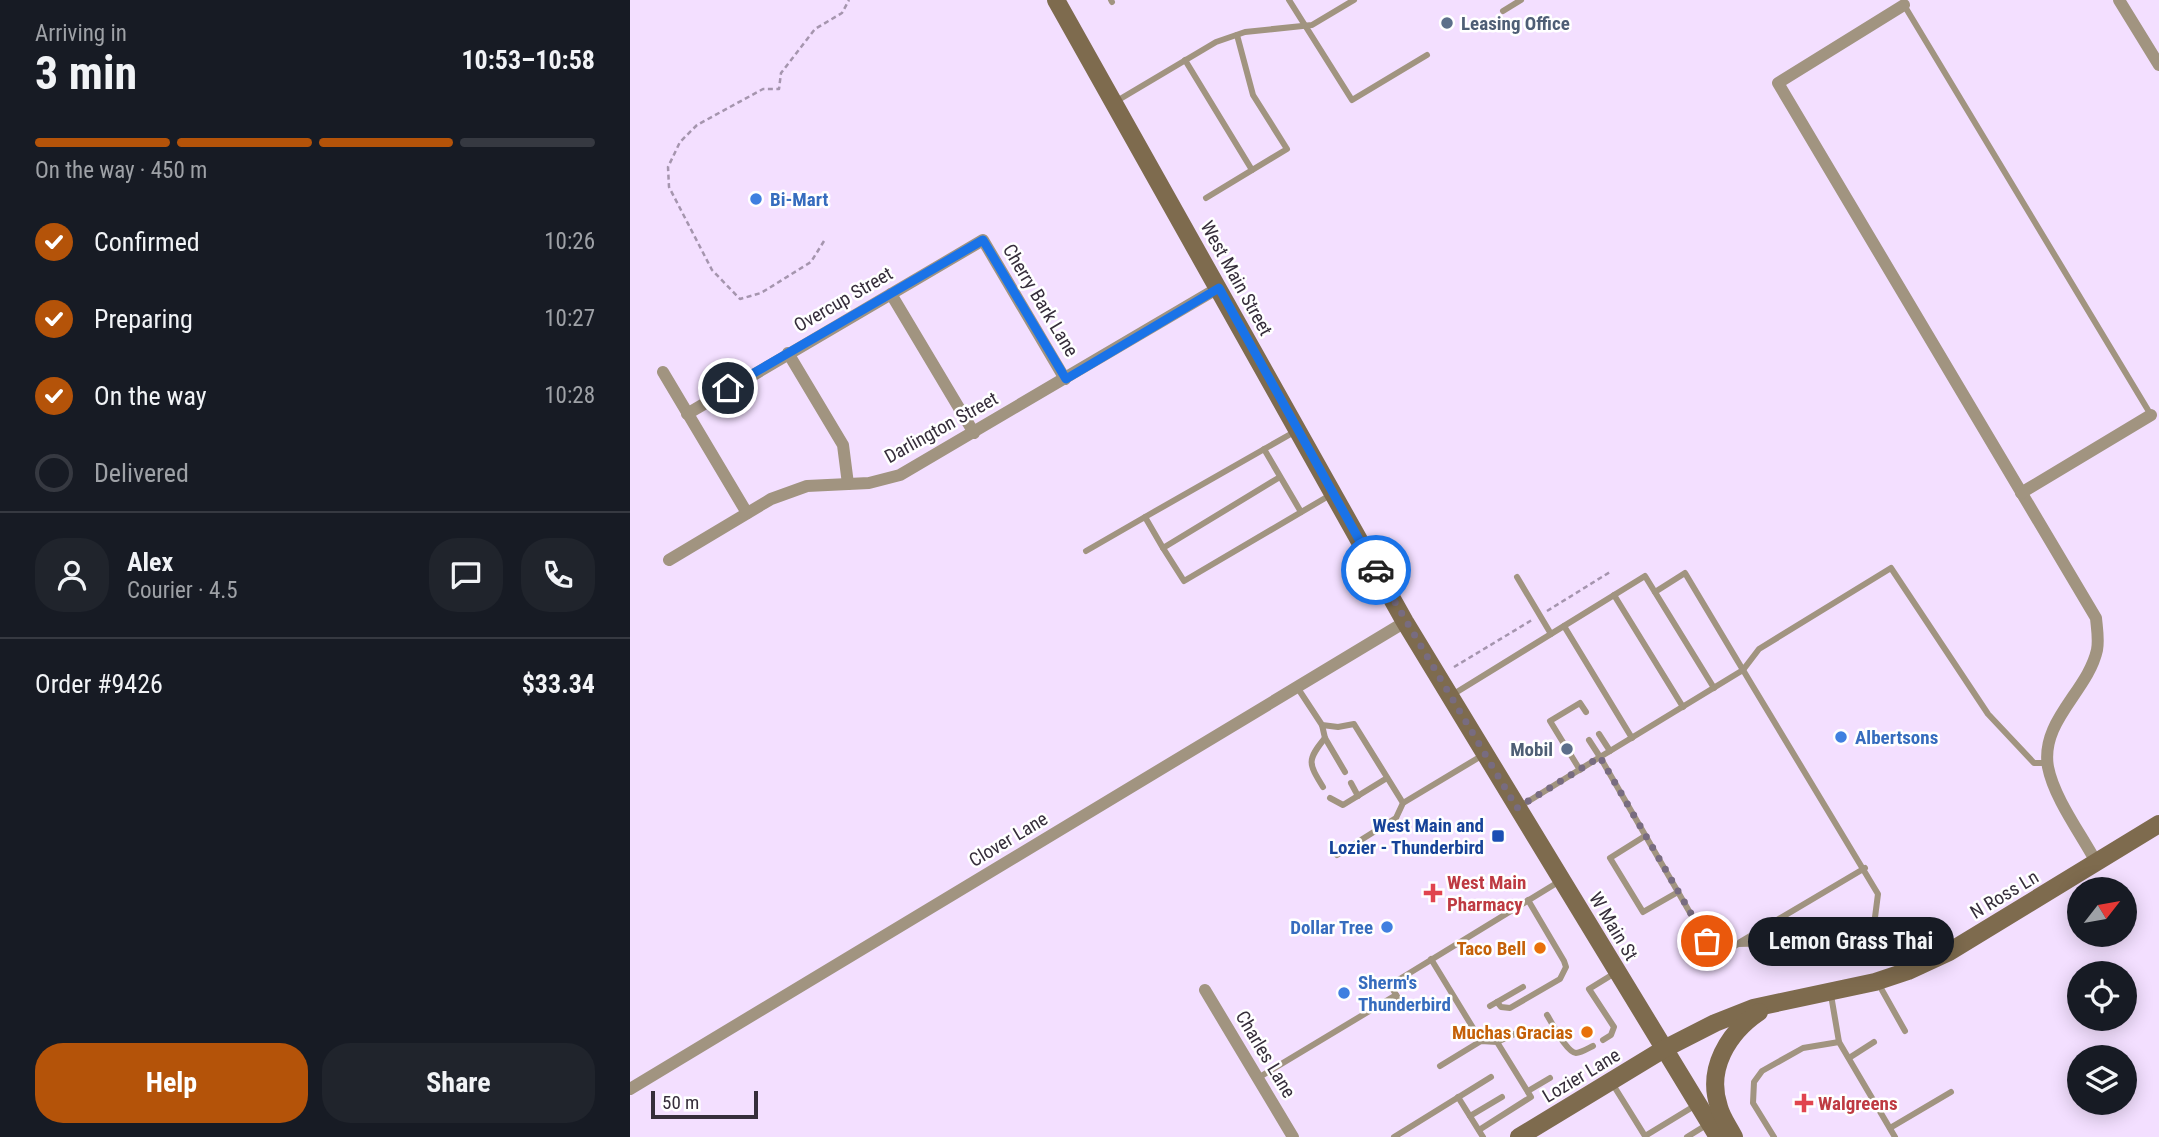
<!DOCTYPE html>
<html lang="en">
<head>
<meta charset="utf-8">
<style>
  :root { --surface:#171b24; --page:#20242c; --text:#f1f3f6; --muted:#9ea1a6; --line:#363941; --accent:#b45309 }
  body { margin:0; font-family:"Roboto Condensed",sans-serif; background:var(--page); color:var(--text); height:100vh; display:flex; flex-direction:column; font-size:26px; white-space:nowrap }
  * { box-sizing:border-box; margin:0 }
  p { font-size:23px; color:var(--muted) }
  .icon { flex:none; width:38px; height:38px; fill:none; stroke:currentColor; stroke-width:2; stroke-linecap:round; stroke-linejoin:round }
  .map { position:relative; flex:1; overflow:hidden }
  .side { display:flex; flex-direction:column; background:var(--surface); width:630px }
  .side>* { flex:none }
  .needle { width:46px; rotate:59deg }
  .controls { position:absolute; left:1437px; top:877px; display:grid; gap:14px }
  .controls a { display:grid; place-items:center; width:70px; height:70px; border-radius:50%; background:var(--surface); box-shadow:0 4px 18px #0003; font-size:35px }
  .scale { position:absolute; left:21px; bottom:18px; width:107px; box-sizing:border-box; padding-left:7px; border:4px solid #362e3b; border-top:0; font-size:19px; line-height:24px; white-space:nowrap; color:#362e3b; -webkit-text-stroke:5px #fff; paint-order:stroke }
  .pin { position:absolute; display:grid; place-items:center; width:60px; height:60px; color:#fff; margin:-30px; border:4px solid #fff; border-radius:50%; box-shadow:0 2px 7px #0007 }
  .courier { position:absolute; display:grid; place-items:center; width:70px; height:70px; margin:-35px; border:5px solid #1a73e8; border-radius:50%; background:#fff; color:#222; box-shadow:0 2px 9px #0007 }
  .bubble { position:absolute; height:49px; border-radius:24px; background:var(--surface); box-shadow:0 4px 18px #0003; font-size:23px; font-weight:700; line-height:49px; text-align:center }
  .overview em { font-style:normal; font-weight:700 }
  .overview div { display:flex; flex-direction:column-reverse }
  .overview { display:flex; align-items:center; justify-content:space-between; height:119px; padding:0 35px }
  h1 { font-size:46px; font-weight:700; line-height:52px }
  .bar { display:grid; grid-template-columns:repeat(4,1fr); gap:10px 7px; align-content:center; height:84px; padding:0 35px }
  .bar i { height:9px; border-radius:5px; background:var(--line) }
  .bar .selected { background:var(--accent) }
  .bar p { grid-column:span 4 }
  .line { display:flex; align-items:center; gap:18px; padding:0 35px; border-top:2px solid var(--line) }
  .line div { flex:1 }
  .round { display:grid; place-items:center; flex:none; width:74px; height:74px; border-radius:28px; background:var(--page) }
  ol { padding:0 35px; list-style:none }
  li { display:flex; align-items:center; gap:21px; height:77px }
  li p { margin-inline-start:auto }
  li .icon { padding:7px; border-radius:50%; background:var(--accent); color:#fff; stroke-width:4 }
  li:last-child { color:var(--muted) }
  li i { width:38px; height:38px; border:4px solid var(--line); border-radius:50% }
  .cta { display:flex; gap:14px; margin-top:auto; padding:14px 35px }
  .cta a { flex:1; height:80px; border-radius:28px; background:var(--accent); color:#fff; font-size:28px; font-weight:700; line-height:80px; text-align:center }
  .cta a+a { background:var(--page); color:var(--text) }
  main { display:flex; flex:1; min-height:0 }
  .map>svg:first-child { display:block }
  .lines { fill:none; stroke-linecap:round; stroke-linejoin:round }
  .path { stroke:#a595ae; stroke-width:2.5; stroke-dasharray:5 3.5; stroke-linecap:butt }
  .lane { stroke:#a19480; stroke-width:6 }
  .street { stroke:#a19480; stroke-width:12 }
  .secondary { stroke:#7e6b4e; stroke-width:18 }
  .done { stroke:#786c80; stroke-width:7; stroke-dasharray:0 12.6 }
  .route { stroke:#1a73e8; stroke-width:9 }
  .service-dot { fill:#5c6f8a; stroke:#fff; stroke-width:2.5 }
  .shop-dot { fill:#3f7fe0; stroke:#fff; stroke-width:2.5 }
  .transit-dot { fill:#1a4fb4; stroke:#fff; stroke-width:2.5 }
  .health-dot { fill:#e0444e; stroke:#fff; stroke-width:2.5 }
  .food-dot { fill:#e8710a; stroke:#fff; stroke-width:2.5 }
  .labels { text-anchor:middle; stroke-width:5; stroke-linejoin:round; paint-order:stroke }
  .service-label { font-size:19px; font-weight:bold; fill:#4e5e75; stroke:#fff; text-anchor:start }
  .shop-label { font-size:19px; font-weight:bold; fill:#366cbe; stroke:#fff; text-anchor:start }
  .street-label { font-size:19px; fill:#362e3b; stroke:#fff }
  .transit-label { font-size:19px; font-weight:bold; fill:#164399; stroke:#fff; text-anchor:end }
  .health-label { font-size:19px; font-weight:bold; fill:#be3a42; stroke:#fff; text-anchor:start }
  .food-label { font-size:19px; font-weight:bold; fill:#c56008; stroke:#fff; text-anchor:end }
</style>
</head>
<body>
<main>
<section class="side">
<div class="overview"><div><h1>3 min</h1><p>Arriving in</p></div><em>10:53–10:58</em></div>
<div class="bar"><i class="selected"></i><i class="selected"></i><i class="selected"></i><i></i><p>On the way · 450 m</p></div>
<ol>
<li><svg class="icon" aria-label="check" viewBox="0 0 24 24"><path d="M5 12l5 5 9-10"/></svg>Confirmed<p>10:26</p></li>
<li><svg class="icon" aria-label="check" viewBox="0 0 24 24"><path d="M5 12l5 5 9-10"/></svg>Preparing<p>10:27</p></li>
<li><svg class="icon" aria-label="check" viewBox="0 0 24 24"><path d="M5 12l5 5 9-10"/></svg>On the way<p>10:28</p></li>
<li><i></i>Delivered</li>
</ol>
<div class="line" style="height:126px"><a class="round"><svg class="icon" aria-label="person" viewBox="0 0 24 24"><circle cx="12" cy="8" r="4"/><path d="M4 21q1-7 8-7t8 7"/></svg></a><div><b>Alex</b><p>Courier · 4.5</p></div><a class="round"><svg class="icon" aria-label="chat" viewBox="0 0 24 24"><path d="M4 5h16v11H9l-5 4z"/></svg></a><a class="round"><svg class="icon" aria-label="phone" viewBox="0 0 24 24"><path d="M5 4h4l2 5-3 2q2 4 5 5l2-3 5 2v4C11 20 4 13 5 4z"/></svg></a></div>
<div class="line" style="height:91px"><div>Order #9426</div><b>$33.34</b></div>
<div class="cta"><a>Help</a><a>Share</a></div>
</section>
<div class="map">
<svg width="1529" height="1137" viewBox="0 0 1529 1137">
  <rect width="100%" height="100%" fill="#f3dfff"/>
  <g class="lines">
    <!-- path -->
    <g class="path">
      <path d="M194,241L181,262L131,293L110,299L82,270L39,187L38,167L50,142L67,125L133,89H149L151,73L185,29L212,13L219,0"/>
      <path d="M917,611L980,572"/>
      <path d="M824,667L902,620"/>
    </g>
    <!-- lane -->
    <g class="lane">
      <path d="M481,0L482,2"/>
      <path d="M659,0L722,100L797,55"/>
      <path d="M1274,5L1521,415"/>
      <path d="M873,11L891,0"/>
      <path d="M555,60L622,170"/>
      <path d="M485,102L586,42L615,32L682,25L724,0"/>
      <path d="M576,198L657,149L623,95L607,35"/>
      <path d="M634,449L671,512"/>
      <path d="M650,477L533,548L554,581L702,494"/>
      <path d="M515,517L666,431"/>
      <path d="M456,551L515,517L533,548"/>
      <path d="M887,577L921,634"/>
      <path d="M1025,592L1055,573L1113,670L1129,649L1261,568L1358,714L1404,763H1417"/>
      <path d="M984,595L1053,707"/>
      <path d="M934,626L1002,738"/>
      <path d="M667,687L692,725L708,727L724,724L773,803"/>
      <path d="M822,695L1015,576L1084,688"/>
      <path d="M692,725L695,738L715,772"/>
      <path d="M969,734L980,751"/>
      <path d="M950,770L920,721L950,703L956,712"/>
      <path d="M721,783L728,796"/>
      <path d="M693,787C678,763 677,760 695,738"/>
      <path d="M700,798L713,805L757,778"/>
      <path d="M889,807L970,757L980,751L1113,670L1248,894L1244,925L1153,943L1108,944L1085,956L970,757L959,740"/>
      <path d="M1015,836L980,858L1013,912L1048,892"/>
      <path d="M707,855L766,818L773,803L853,755"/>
      <path d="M1110,942L1235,868"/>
      <path d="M801,959L851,1041"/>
      <path d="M1248,983L1275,1031"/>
      <path d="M1201,995L1209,1042L1265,1137"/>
      <path d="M770,1001L760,985L930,881"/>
      <path d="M867,1002L871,1007L880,1008L930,979L936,967L934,961L898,900"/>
      <path d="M860,1006L893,987"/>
      <path d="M917,1015C923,1024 936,1052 946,1053C951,1053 959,1048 963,1046"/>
      <path d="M973,1040L981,1035L984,1027L959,989L985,973"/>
      <path d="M867,1042L891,1031"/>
      <path d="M1219,1058L1244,1042"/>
      <path d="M810,1066L851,1041L867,1042L901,1097L849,1130"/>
      <path d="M628,1078L766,995"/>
      <path d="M982,1083L1015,1136L1066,1105"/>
      <path d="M898,1091L920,1078"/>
      <path d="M828,1097L853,1137"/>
      <path d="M840,1116L872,1097"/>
      <path d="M1260,1128L1321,1092"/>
      <path d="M764,1137L861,1077"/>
      <path d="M1057,1137L1078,1124"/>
      <path d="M1144,1137L1123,1103L1124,1082L1132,1071L1173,1048L1209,1042"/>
    </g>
    <!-- street -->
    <g class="street">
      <path d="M1489,0L1529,65"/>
      <path d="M1274,5L1148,83L1466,618C1467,629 1469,640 1467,650C1458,691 1410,721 1418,767C1424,798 1451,834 1466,862"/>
      <path d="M261,294L344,433"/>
      <path d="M158,353L213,445L218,484"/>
      <path d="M33,372L117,513"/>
      <path d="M57,414L353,240L435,379"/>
      <path d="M1391,493L1521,415"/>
      <path d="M39,560L141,499L177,486L239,483L270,475L588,288"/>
      <path d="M575,990L663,1137"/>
      <path d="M0,1089L775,622"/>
    </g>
    <!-- secondary -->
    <g class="secondary">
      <path d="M426,0L775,622L1088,1137"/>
      <path d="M889,1137L1034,1049L1085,1023L1123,1008L1245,982L1278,971L1319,952L1529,824"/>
      <path d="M1104,1137C1099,1127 1092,1118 1089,1107C1076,1069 1098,1033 1129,1012"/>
    </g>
  </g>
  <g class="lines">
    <!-- done -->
    <path class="done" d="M746,570L887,808L970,757L1077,941"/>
    <!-- route -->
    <path class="route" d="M98,388L353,240L436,379L589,288L746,570"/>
  </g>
  <!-- markers -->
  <g class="service-dot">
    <circle cx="817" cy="23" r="7"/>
    <circle cx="937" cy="749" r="7"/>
  </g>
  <g class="shop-dot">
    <circle cx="126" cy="199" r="7"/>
    <circle cx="1211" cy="737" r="7"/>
    <circle cx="757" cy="927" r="7"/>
    <circle cx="714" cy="993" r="7"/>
  </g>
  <rect class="transit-dot" x="861" y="829" width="14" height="14" rx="3.5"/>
  <g class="health-dot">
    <path d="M799.5 882.5h7v7h7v7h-7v7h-7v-7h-7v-7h7z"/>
    <path d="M1170.5 1092.5h7v7h7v7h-7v7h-7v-7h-7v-7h7z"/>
  </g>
  <g class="food-dot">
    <circle cx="910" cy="948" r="7"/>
    <circle cx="957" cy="1032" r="7"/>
  </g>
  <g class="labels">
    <!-- service labels -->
    <g class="service-label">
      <text x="831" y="30">Leasing Office</text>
      <text x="923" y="756" text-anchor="end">Mobil</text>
    </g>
    <!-- shop labels -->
    <g class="shop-label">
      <text x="140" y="206">Bi-Mart</text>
      <text x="1225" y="744">Albertsons</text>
      <text x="743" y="934" text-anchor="end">Dollar Tree</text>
      <text x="728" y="989">Sherm's<tspan x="728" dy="22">Thunderbird</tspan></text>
    </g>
    <!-- street labels -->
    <g class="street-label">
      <text transform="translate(607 278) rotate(61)" y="7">West Main Street</text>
      <text transform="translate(213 299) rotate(-30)" y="7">Overcup Street</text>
      <text transform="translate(411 300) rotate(59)" y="7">Cherry Bark Lane</text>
      <text transform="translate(311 427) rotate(-29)" y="7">Darlington Street</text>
      <text transform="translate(378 839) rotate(-31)" y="7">Clover Lane</text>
      <text transform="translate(1374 894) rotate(-31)" y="7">N Ross Ln</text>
      <text transform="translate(984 926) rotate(59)" y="7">W Main St</text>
      <text transform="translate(636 1054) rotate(59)" y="7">Charles Lane</text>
      <text transform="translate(951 1075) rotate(-31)" y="7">Lozier Lane</text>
    </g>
    <!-- transit labels -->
    <g class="transit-label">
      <text x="854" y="832">West Main and<tspan x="854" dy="22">Lozier - Thunderbird</tspan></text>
    </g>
    <!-- health labels -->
    <g class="health-label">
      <text x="817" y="889">West Main<tspan x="817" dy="22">Pharmacy</tspan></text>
      <text x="1188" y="1110">Walgreens</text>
    </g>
    <!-- food labels -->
    <g class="food-label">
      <text x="896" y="955">Taco Bell</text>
      <text x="943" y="1039">Muchas Gracias</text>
    </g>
  </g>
</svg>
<div class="controls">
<a><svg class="needle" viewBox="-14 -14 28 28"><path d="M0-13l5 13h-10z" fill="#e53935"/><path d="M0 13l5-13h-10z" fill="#9ea1a6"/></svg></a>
<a><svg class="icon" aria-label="locate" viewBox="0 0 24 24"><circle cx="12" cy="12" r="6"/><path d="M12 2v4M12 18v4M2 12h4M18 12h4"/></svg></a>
<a><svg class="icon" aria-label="layers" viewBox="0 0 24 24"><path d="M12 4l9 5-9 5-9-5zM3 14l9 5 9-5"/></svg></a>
</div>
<div class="scale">50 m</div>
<div class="pin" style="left:1077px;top:941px;background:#ea580c"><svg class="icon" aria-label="bag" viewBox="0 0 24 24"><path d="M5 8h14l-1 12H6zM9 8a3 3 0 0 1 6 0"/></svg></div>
<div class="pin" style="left:98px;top:388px;background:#1f2937"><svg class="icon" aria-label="home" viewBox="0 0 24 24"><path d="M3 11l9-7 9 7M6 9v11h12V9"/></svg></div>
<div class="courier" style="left:746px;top:570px"><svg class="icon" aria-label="car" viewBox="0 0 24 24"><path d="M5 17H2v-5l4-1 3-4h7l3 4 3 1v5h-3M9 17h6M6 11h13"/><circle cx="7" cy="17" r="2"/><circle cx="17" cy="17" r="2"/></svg></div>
<div class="bubble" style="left:1118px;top:917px;width:206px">Lemon Grass Thai</div>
</div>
</main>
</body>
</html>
